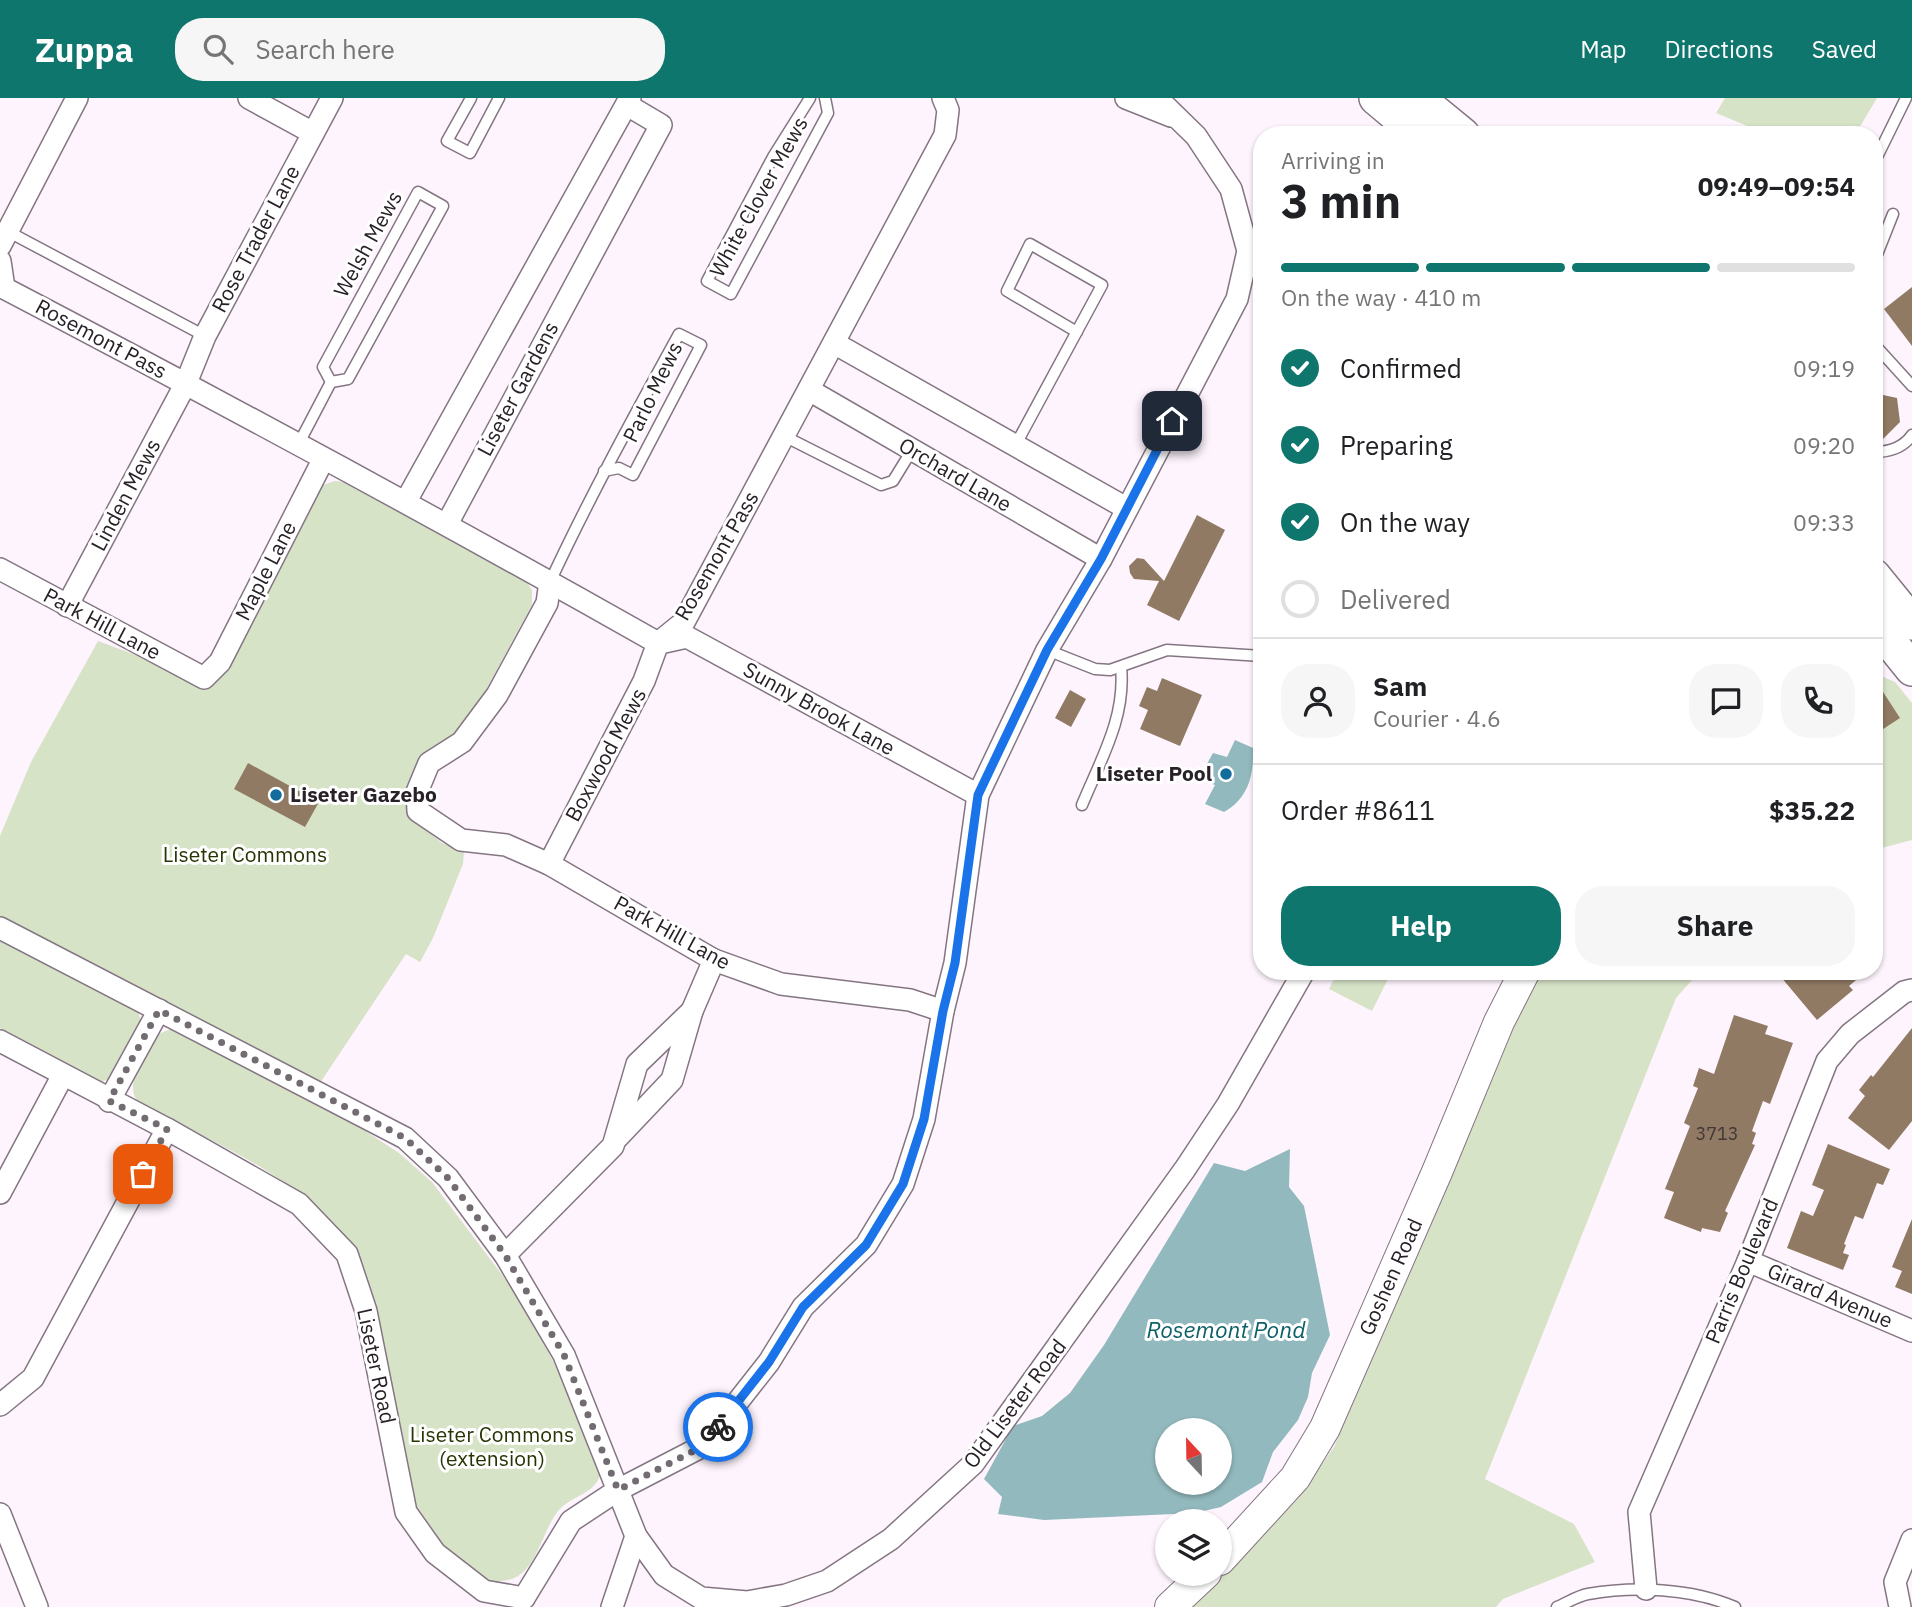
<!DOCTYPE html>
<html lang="en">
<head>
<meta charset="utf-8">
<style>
  :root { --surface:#fff; --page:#f6f6f6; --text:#202124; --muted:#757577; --line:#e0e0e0; --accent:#0f766e }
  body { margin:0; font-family:"IBM Plex Sans",sans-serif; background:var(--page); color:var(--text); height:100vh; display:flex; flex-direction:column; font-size:26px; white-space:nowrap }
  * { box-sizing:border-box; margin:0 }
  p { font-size:23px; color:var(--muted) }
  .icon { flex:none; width:38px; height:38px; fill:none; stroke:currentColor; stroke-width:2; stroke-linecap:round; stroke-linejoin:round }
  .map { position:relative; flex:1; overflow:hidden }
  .panel { position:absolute; left:1253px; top:28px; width:630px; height:854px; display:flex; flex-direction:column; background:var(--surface); border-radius:28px; box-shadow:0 2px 5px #0004 }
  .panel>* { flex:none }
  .needle { width:46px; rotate:338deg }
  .controls { position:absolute; left:1155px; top:1320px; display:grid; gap:14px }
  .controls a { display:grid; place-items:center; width:77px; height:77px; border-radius:50%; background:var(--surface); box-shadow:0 2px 5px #0004; font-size:35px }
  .pin { position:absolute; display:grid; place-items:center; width:60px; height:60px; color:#fff; margin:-30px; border-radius:14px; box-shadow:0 4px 10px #0006 }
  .courier { position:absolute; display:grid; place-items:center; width:70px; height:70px; margin:-35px; border:5px solid #1a73e8; border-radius:50%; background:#fff; color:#222; box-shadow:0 2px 9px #0007 }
  .head em { font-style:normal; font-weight:800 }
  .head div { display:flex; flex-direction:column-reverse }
  .head { display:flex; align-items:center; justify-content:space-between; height:119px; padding:0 28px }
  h1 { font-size:46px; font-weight:800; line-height:52px }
  .bar { display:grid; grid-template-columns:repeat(4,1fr); gap:10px 7px; align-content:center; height:84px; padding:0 28px }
  .bar i { height:9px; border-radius:5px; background:var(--line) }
  .bar .current { background:var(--accent) }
  .bar p { grid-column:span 4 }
  .line { display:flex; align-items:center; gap:18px; padding:0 28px; border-top:2px solid var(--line) }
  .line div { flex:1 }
  .round { display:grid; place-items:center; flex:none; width:74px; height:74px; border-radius:28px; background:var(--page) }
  ol { padding:0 28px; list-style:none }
  li { display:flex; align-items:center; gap:21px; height:77px }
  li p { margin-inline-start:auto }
  li .icon { padding:7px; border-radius:50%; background:var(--accent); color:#fff; stroke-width:4 }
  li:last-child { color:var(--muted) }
  li i { width:38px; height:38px; border:4px solid var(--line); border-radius:50% }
  .cta { display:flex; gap:14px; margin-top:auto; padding:14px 28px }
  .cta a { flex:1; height:80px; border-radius:28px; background:var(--accent); color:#fff; font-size:28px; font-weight:800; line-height:80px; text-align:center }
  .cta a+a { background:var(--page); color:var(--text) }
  header { display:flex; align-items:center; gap:42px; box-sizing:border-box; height:98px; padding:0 35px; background:var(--accent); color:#fff }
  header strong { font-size:33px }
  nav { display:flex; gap:38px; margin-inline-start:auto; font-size:24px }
  .search { width:490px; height:63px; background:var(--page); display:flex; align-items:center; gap:18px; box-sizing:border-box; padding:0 24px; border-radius:28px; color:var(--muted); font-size:26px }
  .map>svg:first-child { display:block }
  .green { fill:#d7e3c7 }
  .water { fill:#92b9bd; fill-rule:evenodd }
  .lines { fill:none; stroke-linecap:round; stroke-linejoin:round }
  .stream { stroke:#92b9bd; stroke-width:5 }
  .building { fill:#907a63 }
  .service-casing { stroke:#847583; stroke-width:13 }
  .minor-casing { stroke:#847583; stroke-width:24 }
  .secondary-casing { stroke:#847583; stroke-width:32 }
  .primary-casing { stroke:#847583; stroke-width:36 }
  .service { stroke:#fff; stroke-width:10 }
  .minor { stroke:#fff; stroke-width:21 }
  .secondary { stroke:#fff; stroke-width:30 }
  .primary { stroke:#fff; stroke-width:33 }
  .done { stroke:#736b72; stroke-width:7; stroke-dasharray:0 12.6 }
  .route { stroke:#1a73e8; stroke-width:9 }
  .poi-dot { fill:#126d9c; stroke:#fff; stroke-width:2.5 }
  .labels { text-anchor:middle; stroke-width:6; stroke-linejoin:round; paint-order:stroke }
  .number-label { font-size:18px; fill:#423736 }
  .street-label { font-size:21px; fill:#282127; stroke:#fff }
  .poi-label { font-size:21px; font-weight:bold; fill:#282127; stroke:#fff; text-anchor:end }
  .park-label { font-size:21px; fill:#263503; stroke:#fff }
  .water-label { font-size:23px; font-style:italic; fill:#0f6169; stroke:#fff }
</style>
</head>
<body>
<header>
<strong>Zuppa</strong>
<div class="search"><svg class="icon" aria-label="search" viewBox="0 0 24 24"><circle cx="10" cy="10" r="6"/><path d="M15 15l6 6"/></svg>Search here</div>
<nav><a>Map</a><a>Directions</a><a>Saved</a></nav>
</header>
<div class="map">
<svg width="1912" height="1509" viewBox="0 0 1912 1509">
  <rect width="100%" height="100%" fill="#fef4fd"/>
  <!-- green -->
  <g class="green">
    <path d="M1725,0H1877L1855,37H1769L1716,15Z"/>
    <path d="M335,383L346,384L526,483L532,492V507L465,630L423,656L409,686L412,716L421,728L442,745L464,754L463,766L433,840L420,864L406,856L320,985L0,822V738L31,664L98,543L179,573L205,592L256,513L323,387Z"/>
    <path d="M1874,575L1895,584L1912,605V742L1874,752Z"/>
    <path d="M0,839L137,909L142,927L116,977L102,984L96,982L0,930Z"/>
    <path d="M1338,873H1392L1372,913L1329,891Z"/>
    <path d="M1533,873H1700L1676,900L1485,1381L1574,1426L1595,1464L1503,1501L1496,1509H1185L1296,1403L1334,1349L1452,1076Z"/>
    <path d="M171,931L194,940L333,1012L399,1055L432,1084L509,1186L538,1235L563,1282L600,1377C595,1396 571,1398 559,1412C544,1429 538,1466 518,1478C511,1483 500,1483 491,1484L448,1454L413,1402L348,1144C302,1079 211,1044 142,1007C120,993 144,953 157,938C160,935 166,933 171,931Z"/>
  </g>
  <!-- water -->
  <g class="water">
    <path d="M1235,642L1253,650C1254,676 1249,700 1224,714L1205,706L1215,687L1199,680L1213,655L1227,659Z"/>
    <path d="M1290,1051L1289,1089L1304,1108L1330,1237L1312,1275L1308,1299L1298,1322L1273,1354L1262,1384L1221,1409L1195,1415L1044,1422L998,1416L1002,1399L984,1381L1013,1328L1042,1318L1070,1295L1104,1247L1214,1065L1245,1073ZM1167,1332H1220V1384H1167Z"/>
  </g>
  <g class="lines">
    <!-- stream -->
    <path class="stream" d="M1193,1423L1195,1415"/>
  </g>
  <!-- building -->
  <g class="building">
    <path d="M1912,189V248L1884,211Z"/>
    <path d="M1874,295L1897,300L1900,324L1878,346H1874Z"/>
    <path d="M1197,417L1225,432L1179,523L1147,507L1159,483L1134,481L1130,475L1129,468L1137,460L1144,461L1164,483Z"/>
    <path d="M1162,580L1202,597L1180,648L1140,631L1148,612L1139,608L1147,589L1157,593Z"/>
    <path d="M1874,580L1900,620L1874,637Z"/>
    <path d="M1070,592L1086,601L1071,629L1055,620Z"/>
    <path d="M248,665L319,704L305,729L234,691Z"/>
    <path d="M1776,873H1867L1849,888L1853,892L1817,922Z"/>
    <path d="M1734,917L1768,928L1765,936L1793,945L1770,1006L1763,1003L1752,1033L1756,1035L1752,1046L1755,1047L1725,1113L1728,1115L1720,1134L1702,1130L1701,1134L1664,1120L1674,1094L1665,1091L1690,1028L1684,1025L1698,990L1693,988L1699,970L1714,976Z"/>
    <path d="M1912,930V1023L1889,1052L1848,1020L1865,998L1859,992L1871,977L1873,979Z"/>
    <path d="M1828,1046L1890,1071L1883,1087L1877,1085L1863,1121L1855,1118L1844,1146L1846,1147L1843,1155L1849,1157L1843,1172L1787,1150L1801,1113L1813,1118L1824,1092L1812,1087Z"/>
    <path d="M1912,1121V1196L1895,1189L1902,1173L1892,1169Z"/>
  </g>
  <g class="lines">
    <defs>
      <g id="service">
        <path d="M471,0L447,43L470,55L499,0"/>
        <path d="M810,0L773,59L707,183L731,196L828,15L825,0"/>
        <path d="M1874,65L1906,0"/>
        <path d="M418,94L443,108L348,281L331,284L323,269Z"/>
        <path d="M7,133L205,238"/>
        <path d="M1874,164L1893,116"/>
        <path d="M1874,246L1912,288"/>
        <path d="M784,338L881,387L893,383L912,352"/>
        <path d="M298,347L331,284"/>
        <path d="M1015,348L1102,187L1030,146L1007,193L1077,234"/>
        <path d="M1874,354C1889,354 1903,350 1912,337"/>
        <path d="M550,484C589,400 634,318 679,236L701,247L633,377L619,370L604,373"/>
        <path d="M1047,552L1095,571L1110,572L1167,552L1262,558"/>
        <path d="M1082,707C1101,661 1126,619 1121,569"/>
        <path d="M1557,1509C1567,1505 1577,1498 1588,1496C1634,1488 1691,1490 1735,1509"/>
      </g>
      <g id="minor">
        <path d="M249,0L313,35"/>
        <path d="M1126,0L1171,18"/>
        <path d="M0,148L77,0"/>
        <path d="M0,163L4,190C224,305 442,423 658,545"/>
        <path d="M834,245L1126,410"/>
        <path d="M809,292L1101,461"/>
        <path d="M406,403L630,0"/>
        <path d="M447,426L661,27L627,7"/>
        <path d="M0,471L204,580L220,564L323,362"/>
        <path d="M550,484L547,505L497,597L462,644L429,665L417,694L418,713L461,742L506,747L549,766L714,862L781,886L910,902L943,913"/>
        <path d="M67,508L186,285L205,238L332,0"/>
        <path d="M658,545L684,524L945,37L948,12L943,0"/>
        <path d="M660,545L687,539L978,697"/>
        <path d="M549,766L644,583L658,545"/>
        <path d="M0,830L405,1040L448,1080L505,1157L564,1257L636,1438L664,1477L701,1500L747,1504L786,1497L827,1483L891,1441L973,1366L1185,1071L1228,1006L1304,873"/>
        <path d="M0,943L167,1031L299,1106L347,1156L366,1213L406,1414L435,1455L484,1493L524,1500"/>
        <path d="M109,1003L159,912"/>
        <path d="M617,1040L672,982L692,913L714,862"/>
        <path d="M0,1095L63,977"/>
        <path d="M505,1157L613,1048L637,966L692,913"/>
        <path d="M1748,1163L1912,1233"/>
        <path d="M0,1307L33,1280L167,1031"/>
        <path d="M0,1416L37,1509"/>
        <path d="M1646,1491L1639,1414L1748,1163L1827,963L1850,936L1904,894L1912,892"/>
        <path d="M524,1500L571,1423L618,1392L703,1348L769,1264L803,1209L866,1147L903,1086L924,1021L943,913L955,865L978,697L1047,552L1101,461L1237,201L1248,153L1231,91L1196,38L1157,0"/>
        <path d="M612,1509L636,1438"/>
        <path d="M1900,1509L1895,1484L1912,1442"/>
      </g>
      <g id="secondary">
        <path d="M1220,1462L1295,1380L1325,1330L1437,1074L1499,924L1525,873"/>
        <path d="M1170,1509L1206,1475"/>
      </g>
      <g id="primary">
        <path d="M1376,0L1420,37"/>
        <path d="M1418,0L1463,37"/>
        <path d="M1874,478L1912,525"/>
        <path d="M1874,524L1912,571"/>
      </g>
    </defs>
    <!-- service casing -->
    <use href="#service" class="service-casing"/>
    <!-- minor casing -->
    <use href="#minor" class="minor-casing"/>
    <!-- secondary casing -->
    <use href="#secondary" class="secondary-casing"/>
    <!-- primary casing -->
    <use href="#primary" class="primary-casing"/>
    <!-- service -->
    <use href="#service" class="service"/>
    <!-- minor -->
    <use href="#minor" class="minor"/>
    <!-- secondary -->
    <use href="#secondary" class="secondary"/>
    <!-- primary -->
    <use href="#primary" class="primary"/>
  </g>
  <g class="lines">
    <!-- done -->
    <path class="done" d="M143,1076L167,1031L109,1003L159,912L405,1040L448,1080L505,1157L564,1257L618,1392L703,1348L718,1329"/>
    <!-- route -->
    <path class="route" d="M718,1329L769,1264L803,1209L866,1147L903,1086L924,1021L943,913L955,865L978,697L1047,552L1101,461L1172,323"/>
  </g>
  <!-- markers -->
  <g class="poi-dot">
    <circle cx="1226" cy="676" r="7"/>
    <circle cx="276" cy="697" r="7"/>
  </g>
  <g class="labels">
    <!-- number labels -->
    <g class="number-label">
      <text x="1717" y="1042">3713</text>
    </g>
    <!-- street labels -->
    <g class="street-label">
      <text transform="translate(759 99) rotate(-61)" y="7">White Clover Mews</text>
      <text transform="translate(256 141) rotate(-62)" y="7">Rose Trader Lane</text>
      <text transform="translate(368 146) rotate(-61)" y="7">Welsh Mews</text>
      <text transform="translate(101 241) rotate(28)" y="7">Rosemont Pass</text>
      <text transform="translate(518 291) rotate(-62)" y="7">Liseter Gardens</text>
      <text transform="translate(653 294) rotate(-64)" y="7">Parlo Mews</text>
      <text transform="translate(955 377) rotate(30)" y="7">Orchard Lane</text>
      <text transform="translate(126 397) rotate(-62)" y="7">Linden Mews</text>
      <text transform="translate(717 458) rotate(-60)" y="7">Rosemont Pass</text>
      <text transform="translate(266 473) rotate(-63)" y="7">Maple Lane</text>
      <text transform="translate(102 526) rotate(28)" y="7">Park Hill Lane</text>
      <text transform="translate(819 611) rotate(29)" y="7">Sunny Brook Lane</text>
      <text transform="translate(606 657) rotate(-62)" y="7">Boxwood Mews</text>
      <text transform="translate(672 835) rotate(29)" y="7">Park Hill Lane</text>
      <text transform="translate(1742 1173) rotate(-67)" y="7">Parris Boulevard</text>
      <text transform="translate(1391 1179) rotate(-66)" y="7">Goshen Road</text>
      <text transform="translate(1830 1198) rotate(23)" y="7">Girard Avenue</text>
      <text transform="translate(376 1268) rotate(78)" y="7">Liseter Road</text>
      <text transform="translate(1015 1306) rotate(-53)" y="7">Old Liseter Road</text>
    </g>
    <!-- poi labels -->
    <g class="poi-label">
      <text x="1212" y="683">Liseter Pool</text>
      <text x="290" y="704" text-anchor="start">Liseter Gazebo</text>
    </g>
    <!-- park labels -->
    <g class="park-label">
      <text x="245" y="764">Liseter Commons</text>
      <text x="492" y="1344">Liseter Commons<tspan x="492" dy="24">(extension)</tspan></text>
    </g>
    <!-- water labels -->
    <g class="water-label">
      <text x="1226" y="1240">Rosemont Pond</text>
    </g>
  </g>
</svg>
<div class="controls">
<a><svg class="needle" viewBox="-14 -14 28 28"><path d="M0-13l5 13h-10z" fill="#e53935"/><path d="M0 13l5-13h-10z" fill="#757577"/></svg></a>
<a><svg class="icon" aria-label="layers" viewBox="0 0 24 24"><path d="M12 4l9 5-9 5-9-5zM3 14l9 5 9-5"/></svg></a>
</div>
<div class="pin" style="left:143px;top:1076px;background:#ea580c"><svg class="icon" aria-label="bag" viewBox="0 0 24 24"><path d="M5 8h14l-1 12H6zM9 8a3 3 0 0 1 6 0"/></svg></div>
<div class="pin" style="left:1172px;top:323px;background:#1f2937"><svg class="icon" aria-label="home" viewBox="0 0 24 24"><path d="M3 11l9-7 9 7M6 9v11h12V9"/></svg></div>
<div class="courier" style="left:718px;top:1329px"><svg class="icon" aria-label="bike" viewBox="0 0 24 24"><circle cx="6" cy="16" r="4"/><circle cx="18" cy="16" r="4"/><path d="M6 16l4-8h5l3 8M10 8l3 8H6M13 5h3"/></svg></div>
<section class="panel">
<div class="head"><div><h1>3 min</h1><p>Arriving in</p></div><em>09:49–09:54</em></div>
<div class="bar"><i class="current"></i><i class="current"></i><i class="current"></i><i></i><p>On the way · 410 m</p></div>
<ol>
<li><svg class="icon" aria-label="check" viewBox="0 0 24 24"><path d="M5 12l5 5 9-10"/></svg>Confirmed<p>09:19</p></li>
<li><svg class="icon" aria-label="check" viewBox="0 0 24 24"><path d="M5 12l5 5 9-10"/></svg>Preparing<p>09:20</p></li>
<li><svg class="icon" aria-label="check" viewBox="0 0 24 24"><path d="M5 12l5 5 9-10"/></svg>On the way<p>09:33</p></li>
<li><i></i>Delivered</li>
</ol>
<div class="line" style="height:126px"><a class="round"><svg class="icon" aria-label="person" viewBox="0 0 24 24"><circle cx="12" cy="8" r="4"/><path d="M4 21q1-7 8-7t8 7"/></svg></a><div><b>Sam</b><p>Courier · 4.6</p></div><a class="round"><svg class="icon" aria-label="chat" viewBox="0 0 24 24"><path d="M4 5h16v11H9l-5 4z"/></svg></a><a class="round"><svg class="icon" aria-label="phone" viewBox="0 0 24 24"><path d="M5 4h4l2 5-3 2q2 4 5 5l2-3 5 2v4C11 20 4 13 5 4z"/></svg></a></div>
<div class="line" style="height:91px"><div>Order #8611</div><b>$35.22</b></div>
<div class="cta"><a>Help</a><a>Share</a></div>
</section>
</div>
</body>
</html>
